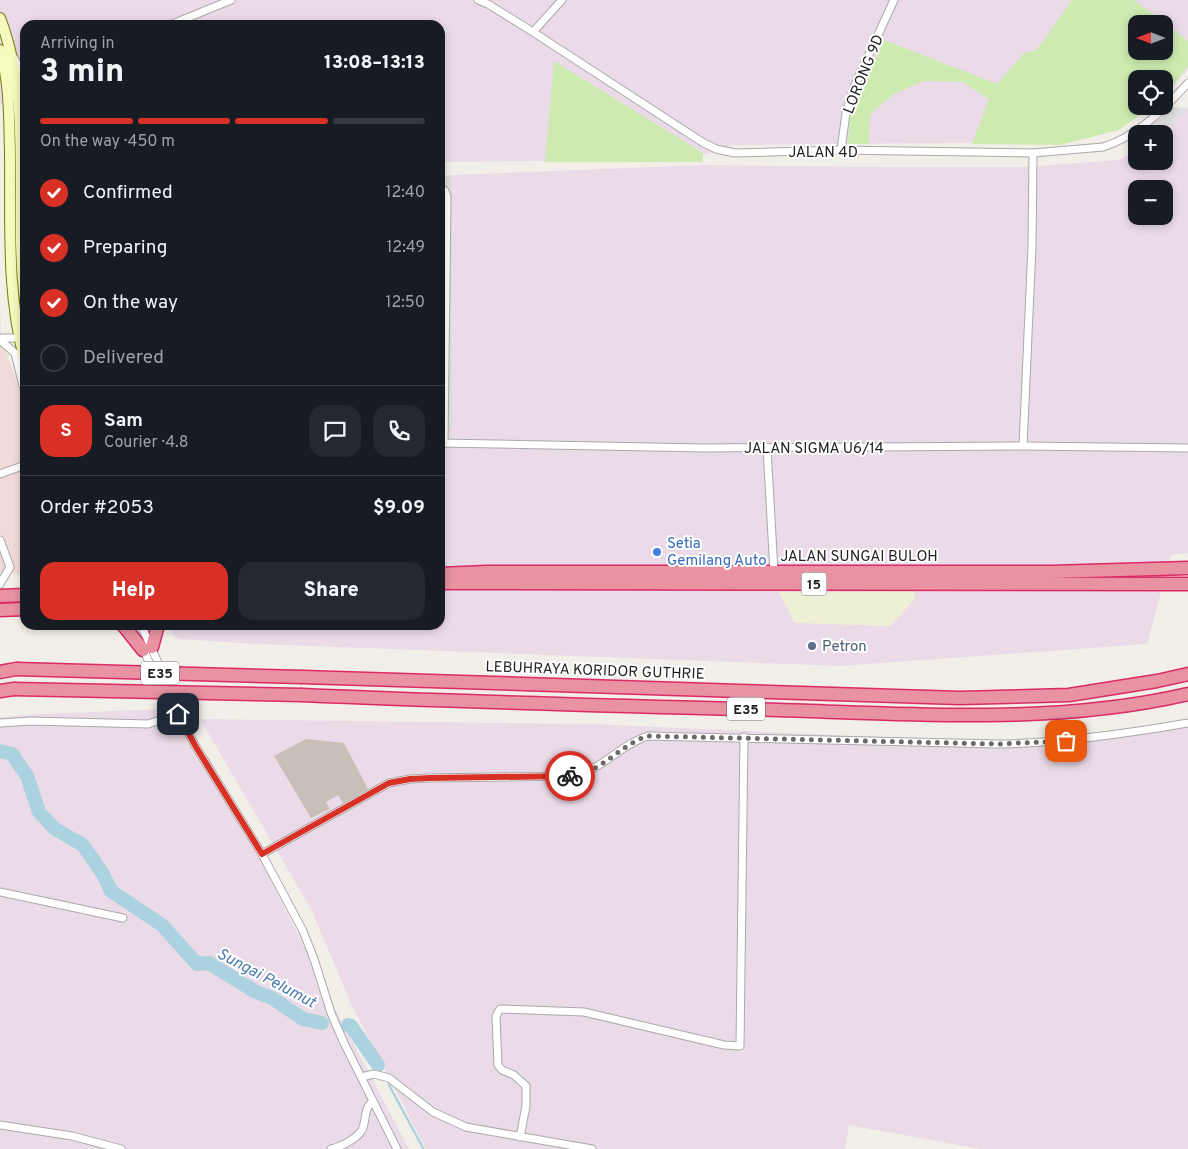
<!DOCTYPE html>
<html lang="en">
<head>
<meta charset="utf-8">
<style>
  :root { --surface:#171b24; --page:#242831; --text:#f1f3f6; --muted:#9ea1a6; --line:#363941; --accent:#d93025 }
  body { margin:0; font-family:Overpass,sans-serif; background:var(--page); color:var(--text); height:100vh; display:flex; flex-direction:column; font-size:19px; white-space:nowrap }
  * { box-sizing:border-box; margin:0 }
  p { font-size:16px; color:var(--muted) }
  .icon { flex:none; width:28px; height:28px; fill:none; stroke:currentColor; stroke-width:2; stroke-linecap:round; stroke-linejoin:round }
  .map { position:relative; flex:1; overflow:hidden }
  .panel { position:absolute; left:20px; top:20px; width:425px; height:610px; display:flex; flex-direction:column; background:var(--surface); border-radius:15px; box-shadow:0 2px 8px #0003 }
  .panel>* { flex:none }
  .needle { width:32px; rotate:270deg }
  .tools { position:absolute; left:1128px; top:15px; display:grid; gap:10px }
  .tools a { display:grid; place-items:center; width:45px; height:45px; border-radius:10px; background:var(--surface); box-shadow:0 2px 8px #0003; font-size:25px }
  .pin { position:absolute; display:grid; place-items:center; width:42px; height:42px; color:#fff; margin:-21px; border-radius:10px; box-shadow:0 2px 8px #0006 }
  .courier { position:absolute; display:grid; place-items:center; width:50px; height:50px; margin:-25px; border:4px solid #d93025; border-radius:50%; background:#fff; color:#222; box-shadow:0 1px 6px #0007 }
  .summary em { font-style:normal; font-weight:800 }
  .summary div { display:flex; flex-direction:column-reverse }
  .summary { display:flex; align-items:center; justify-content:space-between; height:85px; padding:0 20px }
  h1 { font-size:32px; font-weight:800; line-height:38px }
  .bar { display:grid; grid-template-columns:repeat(4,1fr); gap:8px 5px; align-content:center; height:60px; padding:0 20px }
  .bar i { height:6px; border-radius:4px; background:var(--line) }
  .bar .active { background:var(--accent) }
  .bar p { grid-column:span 4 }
  .line { display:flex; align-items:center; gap:12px; padding:0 20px; border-top:1px solid var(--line) }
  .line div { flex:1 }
  .round { display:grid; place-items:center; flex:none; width:52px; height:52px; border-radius:15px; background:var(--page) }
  ol { padding:0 20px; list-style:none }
  li { display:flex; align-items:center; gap:15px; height:55px }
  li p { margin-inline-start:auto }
  li .icon { padding:5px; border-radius:50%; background:var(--accent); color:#fff; stroke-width:4 }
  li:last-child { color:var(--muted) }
  li i { width:28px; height:28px; border:2px solid var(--line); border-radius:50% }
  .button { display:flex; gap:10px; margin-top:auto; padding:10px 20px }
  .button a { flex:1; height:58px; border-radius:15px; background:var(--accent); color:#fff; font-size:20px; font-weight:800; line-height:58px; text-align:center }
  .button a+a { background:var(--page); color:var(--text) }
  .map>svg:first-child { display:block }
  .residential { fill:#e0dfdf }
  .commercial { fill:#f2dad9 }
  .industrial { fill:#ebdbe8; fill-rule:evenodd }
  .farmland { fill:#eef0d5 }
  .grass { fill:#cdebb0; fill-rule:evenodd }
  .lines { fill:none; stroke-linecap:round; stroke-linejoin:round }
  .stream { stroke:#aad3df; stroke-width:2.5 }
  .river { stroke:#aad3df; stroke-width:14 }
  .building { fill:#c7bfb8 }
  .street-casing { stroke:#a9a9a9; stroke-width:9 }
  .secondary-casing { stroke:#707d05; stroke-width:12 }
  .highway-casing { stroke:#dc2a67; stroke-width:15 }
  .street { stroke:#fff; stroke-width:7 }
  .secondary { stroke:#f7fabf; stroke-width:10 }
  .highway { stroke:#e892a2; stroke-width:12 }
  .highway-bridge-casing { stroke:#dc2a67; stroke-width:15; stroke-linecap:butt }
  .highway-bridge { stroke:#e892a2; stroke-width:12 }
  .done { stroke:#6b6a68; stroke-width:5; stroke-dasharray:0 9 }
  .route { stroke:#d93025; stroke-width:6 }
  .shop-dot { fill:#3f7fe0; stroke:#fff; stroke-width:2 }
  .service-dot { fill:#5c6f8a; stroke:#fff; stroke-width:2 }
  .labels { text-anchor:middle; stroke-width:4; stroke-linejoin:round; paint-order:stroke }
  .shield { fill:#fff; stroke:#646464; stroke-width:1 }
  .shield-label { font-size:14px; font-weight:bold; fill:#222 }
  .street-label { font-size:15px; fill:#222; stroke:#fff }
  .shop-label { font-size:15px; fill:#366cbe; stroke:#fff; text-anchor:start }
  .service-label { font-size:15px; fill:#4e5e75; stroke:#fff; text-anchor:start }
  .water-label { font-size:16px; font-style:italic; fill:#4a7aab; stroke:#fff }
</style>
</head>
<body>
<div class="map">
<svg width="1188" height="1149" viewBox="0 0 1188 1149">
  <rect width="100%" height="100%" fill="#f2efe9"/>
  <!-- residential -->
  <g class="residential">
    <path d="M1174,107L1188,108L1164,134H1140Z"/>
    <path d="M452,175L453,430L440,431V176Z"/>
  </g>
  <!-- commercial -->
  <path class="commercial" d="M0,300L1,338L25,406V574L0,573Z"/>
  <!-- industrial -->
  <g class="industrial">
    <path d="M0,0H1188V69L1164,96V79H1136V106L1052,142L731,145L694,159L440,162V25H25V105H0ZM1136,24H1164V51H1136Z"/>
    <path d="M1188,108V553L1171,555L1147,644L840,666L256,644L178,639L164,625H440V431L453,429L452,175L705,165L882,167H1025L1119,160L1136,150V161H1164L1163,134ZM1136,189H1164V216H1136Z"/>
    <path d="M164,709L211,760L334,1007L409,1149H0V717L40,714Z"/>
    <path d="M200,719L591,724L1017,743L1141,733L1188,721V1149H981L849,1125L845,1149H426L351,1004L312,911Z"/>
  </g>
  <!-- farmland -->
  <path class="farmland" d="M914,591L915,599L890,626L795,623L779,592Z"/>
  <!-- grass -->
  <g class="grass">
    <path d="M1072,0H1134L1188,41V66L1164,96V79H1136V106H1152L1119,130L1060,145L972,144L989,99L963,82L924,81L894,94L870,114L869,144H848L850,115L884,40L997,84L1024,53L1036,51ZM1136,24H1164V51H1136Z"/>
    <path d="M554,61L703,153V162H545Z"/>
  </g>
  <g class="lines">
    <!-- stream -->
    <path class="stream" d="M389,1085L423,1148"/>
    <!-- river -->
    <g class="river">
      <path d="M0,751L12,754L27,776L39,812L55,829L83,845L103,874L111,891L162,925L197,964L209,963L254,991L272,998L303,1019L322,1023"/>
      <path d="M348,1025L351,1026L378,1065"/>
    </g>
  </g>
  <!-- building -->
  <path class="building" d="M306,739L344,743L368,789L343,803L338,795L326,802L330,809L311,818L274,756Z"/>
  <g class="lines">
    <defs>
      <g id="street">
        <path d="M478,0L488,4L533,32L702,142L716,149L735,153L841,150L1033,153L1103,147C1138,136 1164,109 1188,83"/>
        <path d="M170,25L231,0"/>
        <path d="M533,32L562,0"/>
        <path d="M14,58L21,71L25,74"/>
        <path d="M20,109L25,95"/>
        <path d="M841,150L846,113L854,87L894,0"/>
        <path d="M440,187L445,191L447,197L444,443"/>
        <path d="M0,338H19"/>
        <path d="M0,340L15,353L25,394"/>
        <path d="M440,443L703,448L1023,446L1188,448"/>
        <path d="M1023,446L1032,246L1033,153"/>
        <path d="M767,448L774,572"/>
        <path d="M0,474L25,465"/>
        <path d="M0,540L10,567L0,584"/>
        <path d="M141,625L160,667L162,679L178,714L196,747L262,854L303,931L314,959L331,1013L344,1043L397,1149"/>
        <path d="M143,648L152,669L157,674"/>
        <path d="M0,723L31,721L148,724L178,714"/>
        <path d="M262,854L389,783L410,779L429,778L573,776C602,770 621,744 648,736L998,744C1062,743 1125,734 1188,723"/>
        <path d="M0,892L123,918"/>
        <path d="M361,1077L374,1074L389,1078L433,1112L466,1127L592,1149"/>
        <path d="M0,1125L72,1136L121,1149"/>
        <path d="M520,1137L526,1106V1086L514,1075L502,1070L498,1065L496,1016L500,1009L584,1012L724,1045L740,1046L744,737"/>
        <path d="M331,1149C340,1147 357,1139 362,1130C367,1119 363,1109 373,1101"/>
      </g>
      <g id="secondary">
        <path d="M0,18C34,105 13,208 25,300"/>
        <path d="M0,50C10,83 9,118 10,152C11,222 6,293 25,361"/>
      </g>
      <g id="highway">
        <path d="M440,574L487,572H1051L1188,568"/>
        <path d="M440,583L1188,584"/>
        <path d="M0,596L25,595"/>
        <path d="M0,610L25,609"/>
        <path d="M123,625L143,650"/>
        <path d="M152,647L158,625"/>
        <path d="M0,672L16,669"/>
        <path d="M303,677L960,698L1069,695L1157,681L1188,674"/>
        <path d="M0,691L14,689"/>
        <path d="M302,695C461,702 620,706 779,710C915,714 1054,725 1188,694"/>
      </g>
    </defs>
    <!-- street casing -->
    <use href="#street" class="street-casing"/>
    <!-- secondary casing -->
    <use href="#secondary" class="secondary-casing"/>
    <!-- highway casing -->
    <use href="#highway" class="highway-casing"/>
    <!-- street -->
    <use href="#street" class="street"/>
    <!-- secondary -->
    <use href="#secondary" class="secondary"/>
    <!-- highway -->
    <use href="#highway" class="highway"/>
    <defs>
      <g id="highway-bridge">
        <path d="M16,669L303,677"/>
        <path d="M14,689L302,695"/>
      </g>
    </defs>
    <!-- highway-bridge casing -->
    <use href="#highway-bridge" class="highway-bridge-casing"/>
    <!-- highway-bridge -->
    <use href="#highway-bridge" class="highway-bridge"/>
  </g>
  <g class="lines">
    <!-- done -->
    <path class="done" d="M570,776C601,774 620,744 648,736L998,744L1066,741"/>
    <!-- route -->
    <path class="route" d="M178,714L196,747L262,854L389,783L410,779L430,778L570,776"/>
  </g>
  <!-- markers -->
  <circle class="shop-dot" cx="657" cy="552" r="5"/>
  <circle class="service-dot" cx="812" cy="646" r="5"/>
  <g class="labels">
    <!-- shield labels -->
    <g class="shield">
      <rect x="801.5" y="572.5" width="25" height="23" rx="4"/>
      <rect x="141" y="661.5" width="38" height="23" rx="4"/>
      <rect x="727" y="697.5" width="38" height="23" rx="4"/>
    </g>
    <g class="shield-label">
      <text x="814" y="589">15</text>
      <text x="160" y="678">E35</text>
      <text x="746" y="714">E35</text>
    </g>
    <!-- street labels -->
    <g class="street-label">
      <text transform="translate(863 74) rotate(-68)" y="5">LORONG 9D</text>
      <text x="823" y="157">JALAN 4D</text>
      <text x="814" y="453">JALAN SIGMA U6/14</text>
      <text x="859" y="561">JALAN SUNGAI BULOH</text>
      <text transform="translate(595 670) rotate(2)" y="5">LEBUHRAYA KORIDOR GUTHRIE</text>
    </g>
    <!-- shop labels -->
    <g class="shop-label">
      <text x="667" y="548">Setia<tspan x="667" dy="17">Gemilang Auto</tspan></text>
    </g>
    <!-- service labels -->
    <g class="service-label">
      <text x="822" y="651">Petron</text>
    </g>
    <!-- water labels -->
    <g class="water-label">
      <text transform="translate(267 977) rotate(28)" y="6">Sungai Pelumut</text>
    </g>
  </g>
</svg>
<div class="tools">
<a><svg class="needle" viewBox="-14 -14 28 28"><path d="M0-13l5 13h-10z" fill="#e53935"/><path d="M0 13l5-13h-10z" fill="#9ea1a6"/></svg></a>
<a><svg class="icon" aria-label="locate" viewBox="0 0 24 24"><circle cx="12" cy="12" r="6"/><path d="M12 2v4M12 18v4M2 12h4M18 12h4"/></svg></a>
<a>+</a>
<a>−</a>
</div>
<div class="pin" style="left:1066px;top:741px;background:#ea580c"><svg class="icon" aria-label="bag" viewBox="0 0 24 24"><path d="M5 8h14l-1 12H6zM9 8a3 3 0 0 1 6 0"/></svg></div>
<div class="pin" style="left:178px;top:714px;background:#1f2937"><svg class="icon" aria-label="home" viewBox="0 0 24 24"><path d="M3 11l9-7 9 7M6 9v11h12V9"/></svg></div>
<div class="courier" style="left:570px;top:776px"><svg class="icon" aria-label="bike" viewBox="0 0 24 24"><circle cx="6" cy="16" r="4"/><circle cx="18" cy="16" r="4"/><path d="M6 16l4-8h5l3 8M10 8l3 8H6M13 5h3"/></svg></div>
<section class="panel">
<div class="summary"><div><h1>3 min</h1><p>Arriving in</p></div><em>13:08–13:13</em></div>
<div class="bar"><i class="active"></i><i class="active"></i><i class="active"></i><i></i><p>On the way · 450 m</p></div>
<ol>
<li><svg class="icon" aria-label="check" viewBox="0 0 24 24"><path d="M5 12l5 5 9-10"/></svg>Confirmed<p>12:40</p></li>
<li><svg class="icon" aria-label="check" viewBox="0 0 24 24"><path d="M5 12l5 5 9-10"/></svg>Preparing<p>12:49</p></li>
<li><svg class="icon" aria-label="check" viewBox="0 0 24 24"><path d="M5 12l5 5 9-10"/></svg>On the way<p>12:50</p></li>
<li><i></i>Delivered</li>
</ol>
<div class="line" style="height:90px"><b class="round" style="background:var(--accent);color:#fff">S</b><div><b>Sam</b><p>Courier · 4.8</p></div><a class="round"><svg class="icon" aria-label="chat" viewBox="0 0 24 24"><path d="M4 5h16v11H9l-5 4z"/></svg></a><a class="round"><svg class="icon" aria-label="phone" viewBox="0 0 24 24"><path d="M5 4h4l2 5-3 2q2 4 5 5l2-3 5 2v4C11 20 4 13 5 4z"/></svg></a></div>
<div class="line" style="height:65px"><div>Order #2053</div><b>$9.09</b></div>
<div class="button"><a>Help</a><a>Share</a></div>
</section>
</div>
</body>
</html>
